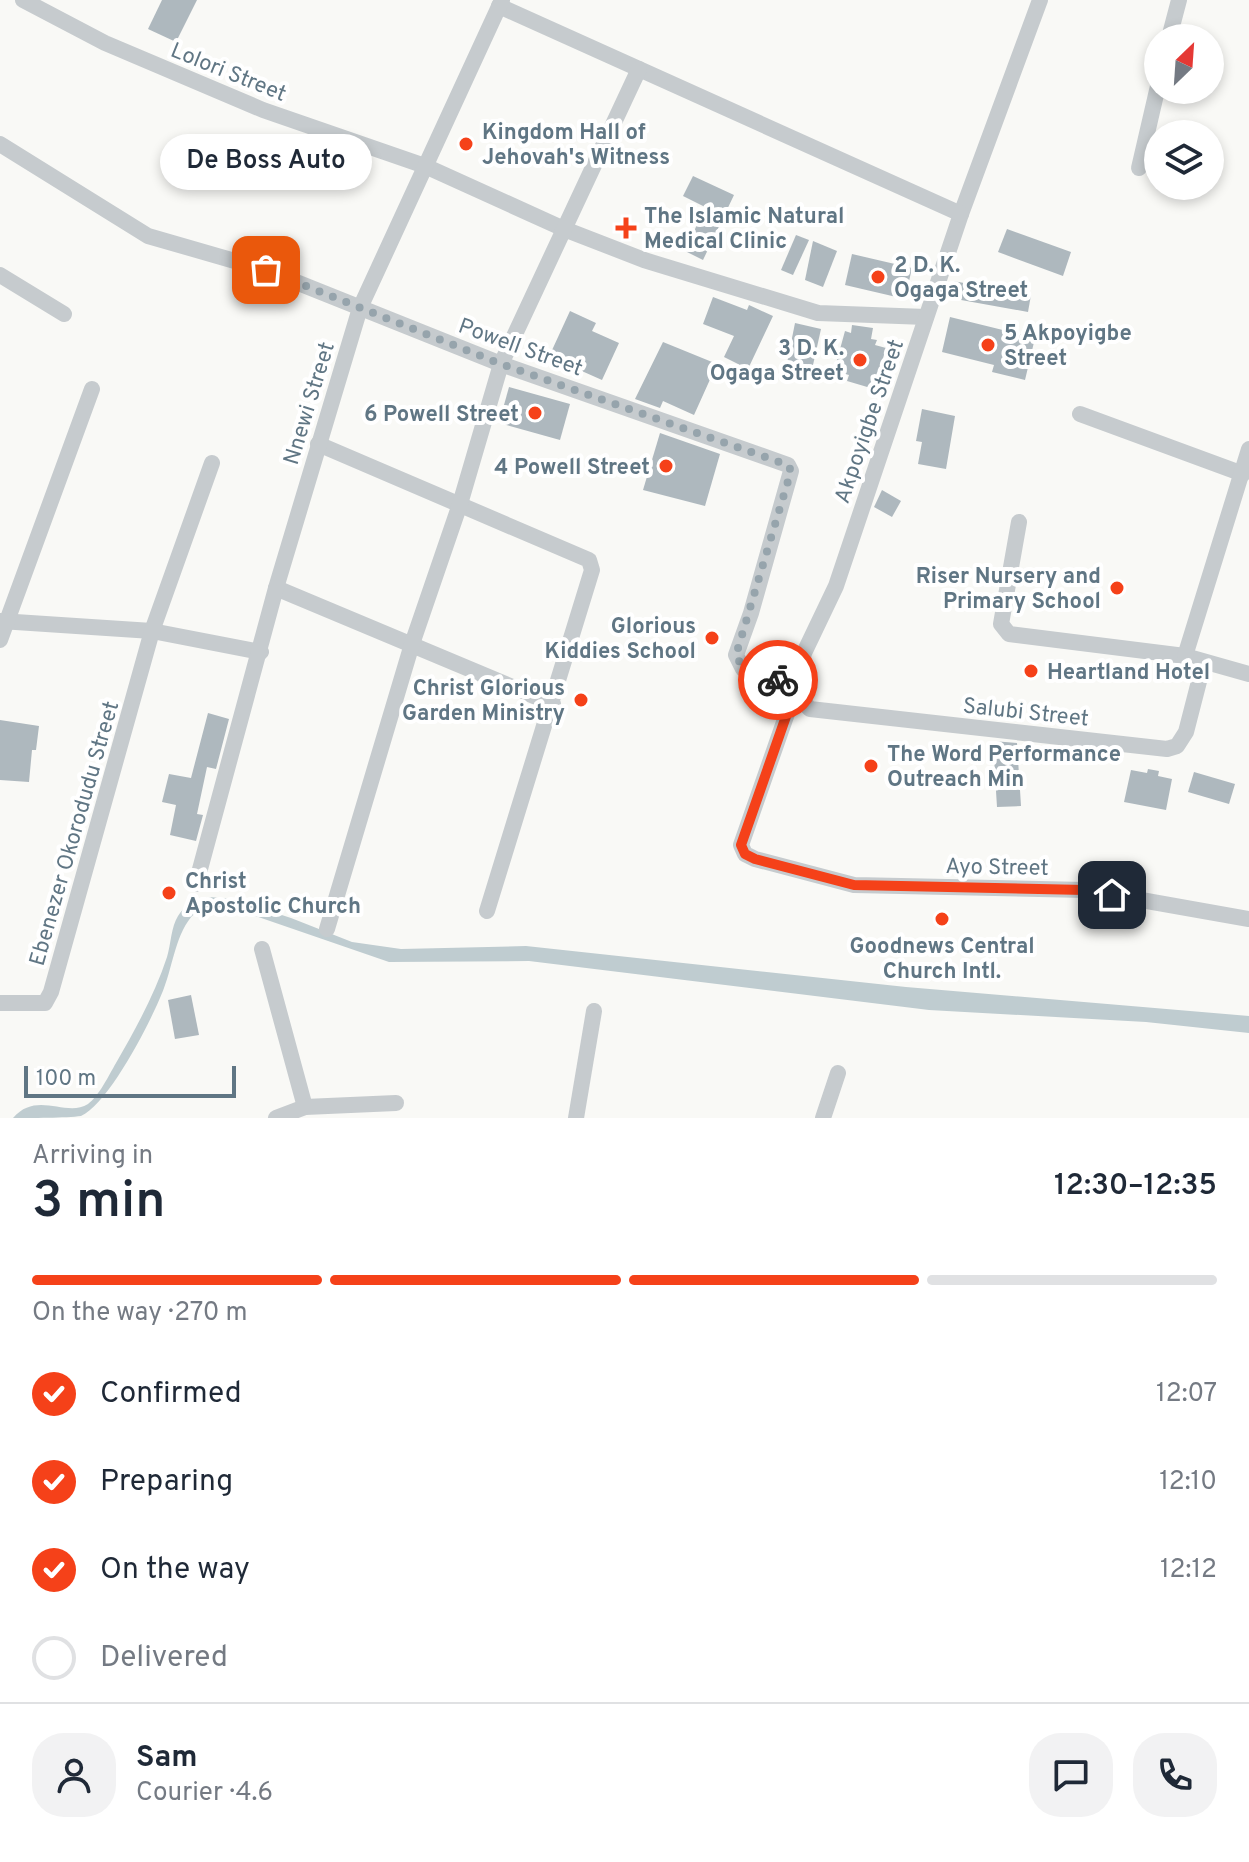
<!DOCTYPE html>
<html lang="en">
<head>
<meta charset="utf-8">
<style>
  :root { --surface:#fff; --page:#f2f2f3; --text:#1f2937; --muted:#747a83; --line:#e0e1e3; --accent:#f54119 }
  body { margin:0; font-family:Overpass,sans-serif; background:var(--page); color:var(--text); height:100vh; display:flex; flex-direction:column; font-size:30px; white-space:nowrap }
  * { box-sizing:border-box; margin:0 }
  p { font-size:26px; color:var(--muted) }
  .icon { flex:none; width:44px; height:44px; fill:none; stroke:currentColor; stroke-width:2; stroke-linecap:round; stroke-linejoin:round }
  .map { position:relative; height:1118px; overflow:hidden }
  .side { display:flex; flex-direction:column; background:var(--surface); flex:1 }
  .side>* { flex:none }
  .needle { width:52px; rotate:25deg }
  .controls { position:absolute; left:1144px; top:24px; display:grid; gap:16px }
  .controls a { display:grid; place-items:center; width:80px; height:80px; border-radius:50%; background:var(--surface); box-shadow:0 4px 12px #0003; font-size:40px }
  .scale { position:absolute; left:24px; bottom:20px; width:212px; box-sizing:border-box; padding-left:8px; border:4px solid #607684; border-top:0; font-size:22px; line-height:28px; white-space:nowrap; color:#607684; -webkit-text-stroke:6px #fff; paint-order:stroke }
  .pin { position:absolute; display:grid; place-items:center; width:68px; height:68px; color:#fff; margin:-34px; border-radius:16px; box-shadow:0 4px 12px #0006 }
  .courier { position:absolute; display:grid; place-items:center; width:80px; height:80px; margin:-40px; border:6px solid #f54119; border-radius:50%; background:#fff; color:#222; box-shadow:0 2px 10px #0007 }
  .bubble { position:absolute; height:56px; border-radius:28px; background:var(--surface); box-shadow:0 4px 12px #0003; font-size:26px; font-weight:600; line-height:56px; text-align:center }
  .head em { font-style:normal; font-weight:600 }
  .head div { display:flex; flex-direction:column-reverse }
  .head { display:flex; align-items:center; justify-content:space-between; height:136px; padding:0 32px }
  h1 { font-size:52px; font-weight:600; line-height:60px }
  .bar { display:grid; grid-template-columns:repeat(4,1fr); gap:12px 8px; align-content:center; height:96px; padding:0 32px }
  .bar i { height:10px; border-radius:6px; background:var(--line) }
  .bar .current { background:var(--accent) }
  .bar p { grid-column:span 4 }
  .line { display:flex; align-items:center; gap:20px; padding:0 32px; border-top:2px solid var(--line) }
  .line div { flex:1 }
  .round { display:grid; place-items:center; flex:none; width:84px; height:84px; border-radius:32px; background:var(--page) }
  ol { padding:0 32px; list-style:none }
  li { display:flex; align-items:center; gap:24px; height:88px }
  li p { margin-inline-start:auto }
  li .icon { padding:8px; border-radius:50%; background:var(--accent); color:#fff; stroke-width:4 }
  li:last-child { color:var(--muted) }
  li i { width:44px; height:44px; border:4px solid var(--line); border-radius:50% }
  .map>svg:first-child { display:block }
  .water { fill:#bfccd0 }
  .building { fill:#aeb8be }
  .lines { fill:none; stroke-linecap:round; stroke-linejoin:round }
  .minor { stroke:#c6cbce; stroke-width:16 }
  .done { stroke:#96a4ac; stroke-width:8; stroke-dasharray:0 14.4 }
  .route { stroke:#f54119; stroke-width:10 }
  .poi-dot { fill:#f54119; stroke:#fff; stroke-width:3 }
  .labels { text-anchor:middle; stroke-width:8; stroke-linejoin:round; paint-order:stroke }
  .street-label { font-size:22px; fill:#607684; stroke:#fff }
  .poi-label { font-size:22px; font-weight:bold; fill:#607684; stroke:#fff; text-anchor:start }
</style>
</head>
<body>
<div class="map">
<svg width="1249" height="1118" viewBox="0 0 1249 1118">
  <rect width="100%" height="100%" fill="#f9f9f6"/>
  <!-- water -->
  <path class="water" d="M209,897L233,899L291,918L352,942L401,949L526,946L906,987L1249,1016V1033L1146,1022L929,1010L529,961L389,962L229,907C217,907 203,904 194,914C176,932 173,965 164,988C153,1018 109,1104 81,1116C67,1118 30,1118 13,1118C37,1090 66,1118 88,1104C99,1096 109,1075 116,1063C135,1030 155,994 167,957C171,944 171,927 178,916C184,905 197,900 209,897Z"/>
  <!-- building -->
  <g class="building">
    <path d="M162,0H197L176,42L148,29Z"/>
    <path d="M693,176L734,195L703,260L685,251L705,207L683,196Z"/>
    <path d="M1007,229L1071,252L1063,276L998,252Z"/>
    <path d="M796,235L809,240L793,275L781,270Z"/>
    <path d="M813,241L837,251L823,287L805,280Z"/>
    <path d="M852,254L912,268L905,299L845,285Z"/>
    <path d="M953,281L1031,295L1028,312L950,298Z"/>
    <path d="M713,297L747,310L749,305L773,316L748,369L724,357L734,336L703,324Z"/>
    <path d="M570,311L596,323L592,331L619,343L602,380L575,368L573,373L547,361Z"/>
    <path d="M950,317L1035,338L1025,380L992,372L994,365L942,352Z"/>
    <path d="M795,323L821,329L809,383L784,378Z"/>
    <path d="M852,325L873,328L871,339L877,340L875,345L886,348L874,389L847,381L849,375L834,371L845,331L851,333Z"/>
    <path d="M663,342L717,364L694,415L663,401L660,408L635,399Z"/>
    <path d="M509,387L570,404L560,440L499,423Z"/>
    <path d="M922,409L955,416L946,469L918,464L922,442L916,441Z"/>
    <path d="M660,433L720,454L705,506L643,490Z"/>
    <path d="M882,490L901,501L892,517L874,507Z"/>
    <path d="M208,713L229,719L216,769L207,767L197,814L203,815L196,841L170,835L176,805L162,802L169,774L191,778Z"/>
    <path d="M0,720L39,726L36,750H32L29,782L0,780Z"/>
    <path d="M993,741L1017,743L1021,806L997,807Z"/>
    <path d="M1148,769L1159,771L1158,776L1172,779L1166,810L1124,802L1131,770L1147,773Z"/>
    <path d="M1194,772L1235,784L1229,804L1188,792Z"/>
    <path d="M191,995L199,1035L175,1039L168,1000Z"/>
  </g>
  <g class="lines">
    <!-- minor -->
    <g class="minor">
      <path d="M23,0L105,43L263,110L425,166L564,229L644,260L818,313L926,317"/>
      <path d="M1040,0L961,214L836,586L804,653L797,685L741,845L745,854L755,859L854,885L1085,890L1249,919"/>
      <path d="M499,6L961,214"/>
      <path d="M1169,38L1179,0"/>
      <path d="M0,144L148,236L266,270L501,364L788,465L791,471L751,613L736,655L743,669L797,685L800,699L810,709L1167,749L1177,746L1186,732L1204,662"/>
      <path d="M1139,168L1158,86"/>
      <path d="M0,275L64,314"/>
      <path d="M1080,414L1243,474"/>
      <path d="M318,444L589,560L592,570L487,911"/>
      <path d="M1019,522L1001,624L1009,634L1185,656L1249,674"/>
      <path d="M276,588L553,704"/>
      <path d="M0,621L152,631L261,652"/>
      <path d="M0,640L92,389"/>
      <path d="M1185,656L1249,449"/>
      <path d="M196,884L276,588L360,308L502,0"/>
      <path d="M327,929L412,644L460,504L501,364L639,69"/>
      <path d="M262,949L305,1107"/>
      <path d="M0,1003H45L51,992L152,631L212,463"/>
      <path d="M276,1118L305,1107L396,1103"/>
      <path d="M576,1118L594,1011"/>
      <path d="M823,1118L838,1073"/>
    </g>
  </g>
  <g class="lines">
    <!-- done -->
    <path class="done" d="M266,270L501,364L788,465L791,471L736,655L743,669L778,680"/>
    <!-- route -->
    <path class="route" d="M778,680L797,685L741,845L745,854L755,859L854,885L1085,890L1112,895"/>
  </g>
  <!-- markers -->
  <g class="poi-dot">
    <circle cx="466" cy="144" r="8"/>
    <path d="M622 216h8v8h8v8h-8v8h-8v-8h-8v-8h8z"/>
    <circle cx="878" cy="277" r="8"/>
    <circle cx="988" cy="345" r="8"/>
    <circle cx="860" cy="360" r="8"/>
    <circle cx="535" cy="413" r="8"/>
    <circle cx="666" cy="466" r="8"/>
    <circle cx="1117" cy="588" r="8"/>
    <circle cx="712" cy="638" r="8"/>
    <circle cx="1031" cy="671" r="8"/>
    <circle cx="581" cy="700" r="8"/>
    <circle cx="871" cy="766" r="8"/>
    <circle cx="169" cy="893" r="8"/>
    <circle cx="942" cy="919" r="8"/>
  </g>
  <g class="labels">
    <!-- street labels -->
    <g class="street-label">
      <text transform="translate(229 71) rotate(22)" y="8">Lolori Street</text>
      <text transform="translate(521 346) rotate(20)" y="8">Powell Street</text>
      <text transform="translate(308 403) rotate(-73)" y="8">Nnewi Street</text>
      <text transform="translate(868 421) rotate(-71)" y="8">Akpoyigbe Street</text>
      <text transform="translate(1026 711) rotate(6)" y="8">Salubi Street</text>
      <text transform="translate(73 833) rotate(-74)" y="8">Ebenezer Okorodudu Street</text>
      <text transform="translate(997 866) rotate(1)" y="8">Ayo Street</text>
    </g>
    <!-- poi labels -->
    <g class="poi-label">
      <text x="482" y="139">Kingdom Hall of<tspan x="482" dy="25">Jehovah's Witness</tspan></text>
      <text x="644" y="223">The Islamic Natural<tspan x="644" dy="25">Medical Clinic</tspan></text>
      <text x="894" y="272">2 D. K.<tspan x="894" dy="25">Ogaga Street</tspan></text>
      <text x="1004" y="340">5 Akpoyigbe<tspan x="1004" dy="25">Street</tspan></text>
      <text x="844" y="355" text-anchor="end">3 D. K.<tspan x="844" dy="25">Ogaga Street</tspan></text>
      <text x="519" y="421" text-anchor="end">6 Powell Street</text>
      <text x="650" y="474" text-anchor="end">4 Powell Street</text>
      <text x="1101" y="583" text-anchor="end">Riser Nursery and<tspan x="1101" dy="25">Primary School</tspan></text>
      <text x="696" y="633" text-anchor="end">Glorious<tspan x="696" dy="25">Kiddies School</tspan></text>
      <text x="1047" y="679">Heartland Hotel</text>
      <text x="565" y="695" text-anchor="end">Christ Glorious<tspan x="565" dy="25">Garden Ministry</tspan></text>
      <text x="887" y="761">The Word Performance<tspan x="887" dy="25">Outreach Min</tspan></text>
      <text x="185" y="888">Christ<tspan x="185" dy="25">Apostolic Church</tspan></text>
      <text x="942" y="953" text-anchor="middle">Goodnews Central<tspan x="942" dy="25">Church Intl.</tspan></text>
    </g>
  </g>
</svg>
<div class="controls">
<a><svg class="needle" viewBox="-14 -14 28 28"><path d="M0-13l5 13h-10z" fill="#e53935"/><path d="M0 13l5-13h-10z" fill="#747a83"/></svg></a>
<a><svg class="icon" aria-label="layers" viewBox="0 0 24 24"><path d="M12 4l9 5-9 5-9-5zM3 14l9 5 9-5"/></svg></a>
</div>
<div class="scale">100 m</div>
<div class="pin" style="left:266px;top:270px;background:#ea580c"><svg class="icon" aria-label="bag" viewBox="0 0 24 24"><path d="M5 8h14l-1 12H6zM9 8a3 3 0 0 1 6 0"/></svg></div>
<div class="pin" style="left:1112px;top:895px;background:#1f2937"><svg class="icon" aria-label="home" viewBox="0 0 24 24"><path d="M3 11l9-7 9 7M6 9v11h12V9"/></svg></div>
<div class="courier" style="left:778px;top:680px"><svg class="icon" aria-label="bike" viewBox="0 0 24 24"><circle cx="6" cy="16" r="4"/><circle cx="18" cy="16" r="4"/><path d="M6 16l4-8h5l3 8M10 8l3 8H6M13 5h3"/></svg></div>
<div class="bubble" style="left:160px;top:134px;width:212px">De Boss Auto</div>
</div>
<section class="side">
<div class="head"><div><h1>3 min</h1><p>Arriving in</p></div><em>12:30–12:35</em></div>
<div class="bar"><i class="current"></i><i class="current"></i><i class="current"></i><i></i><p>On the way · 270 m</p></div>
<ol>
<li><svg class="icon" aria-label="check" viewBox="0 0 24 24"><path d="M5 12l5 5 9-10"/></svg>Confirmed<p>12:07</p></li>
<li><svg class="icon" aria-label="check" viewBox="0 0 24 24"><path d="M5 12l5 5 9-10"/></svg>Preparing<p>12:10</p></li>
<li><svg class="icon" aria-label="check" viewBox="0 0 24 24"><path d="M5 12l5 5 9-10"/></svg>On the way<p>12:12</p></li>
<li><i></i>Delivered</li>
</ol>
<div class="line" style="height:144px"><a class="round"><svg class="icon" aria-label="person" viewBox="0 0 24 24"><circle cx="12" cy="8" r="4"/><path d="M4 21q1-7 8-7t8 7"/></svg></a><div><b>Sam</b><p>Courier · 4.6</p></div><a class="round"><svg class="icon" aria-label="chat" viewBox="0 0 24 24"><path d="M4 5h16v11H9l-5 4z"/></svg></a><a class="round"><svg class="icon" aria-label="phone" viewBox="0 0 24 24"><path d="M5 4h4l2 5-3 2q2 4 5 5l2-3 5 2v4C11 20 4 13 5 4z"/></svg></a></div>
</section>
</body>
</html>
